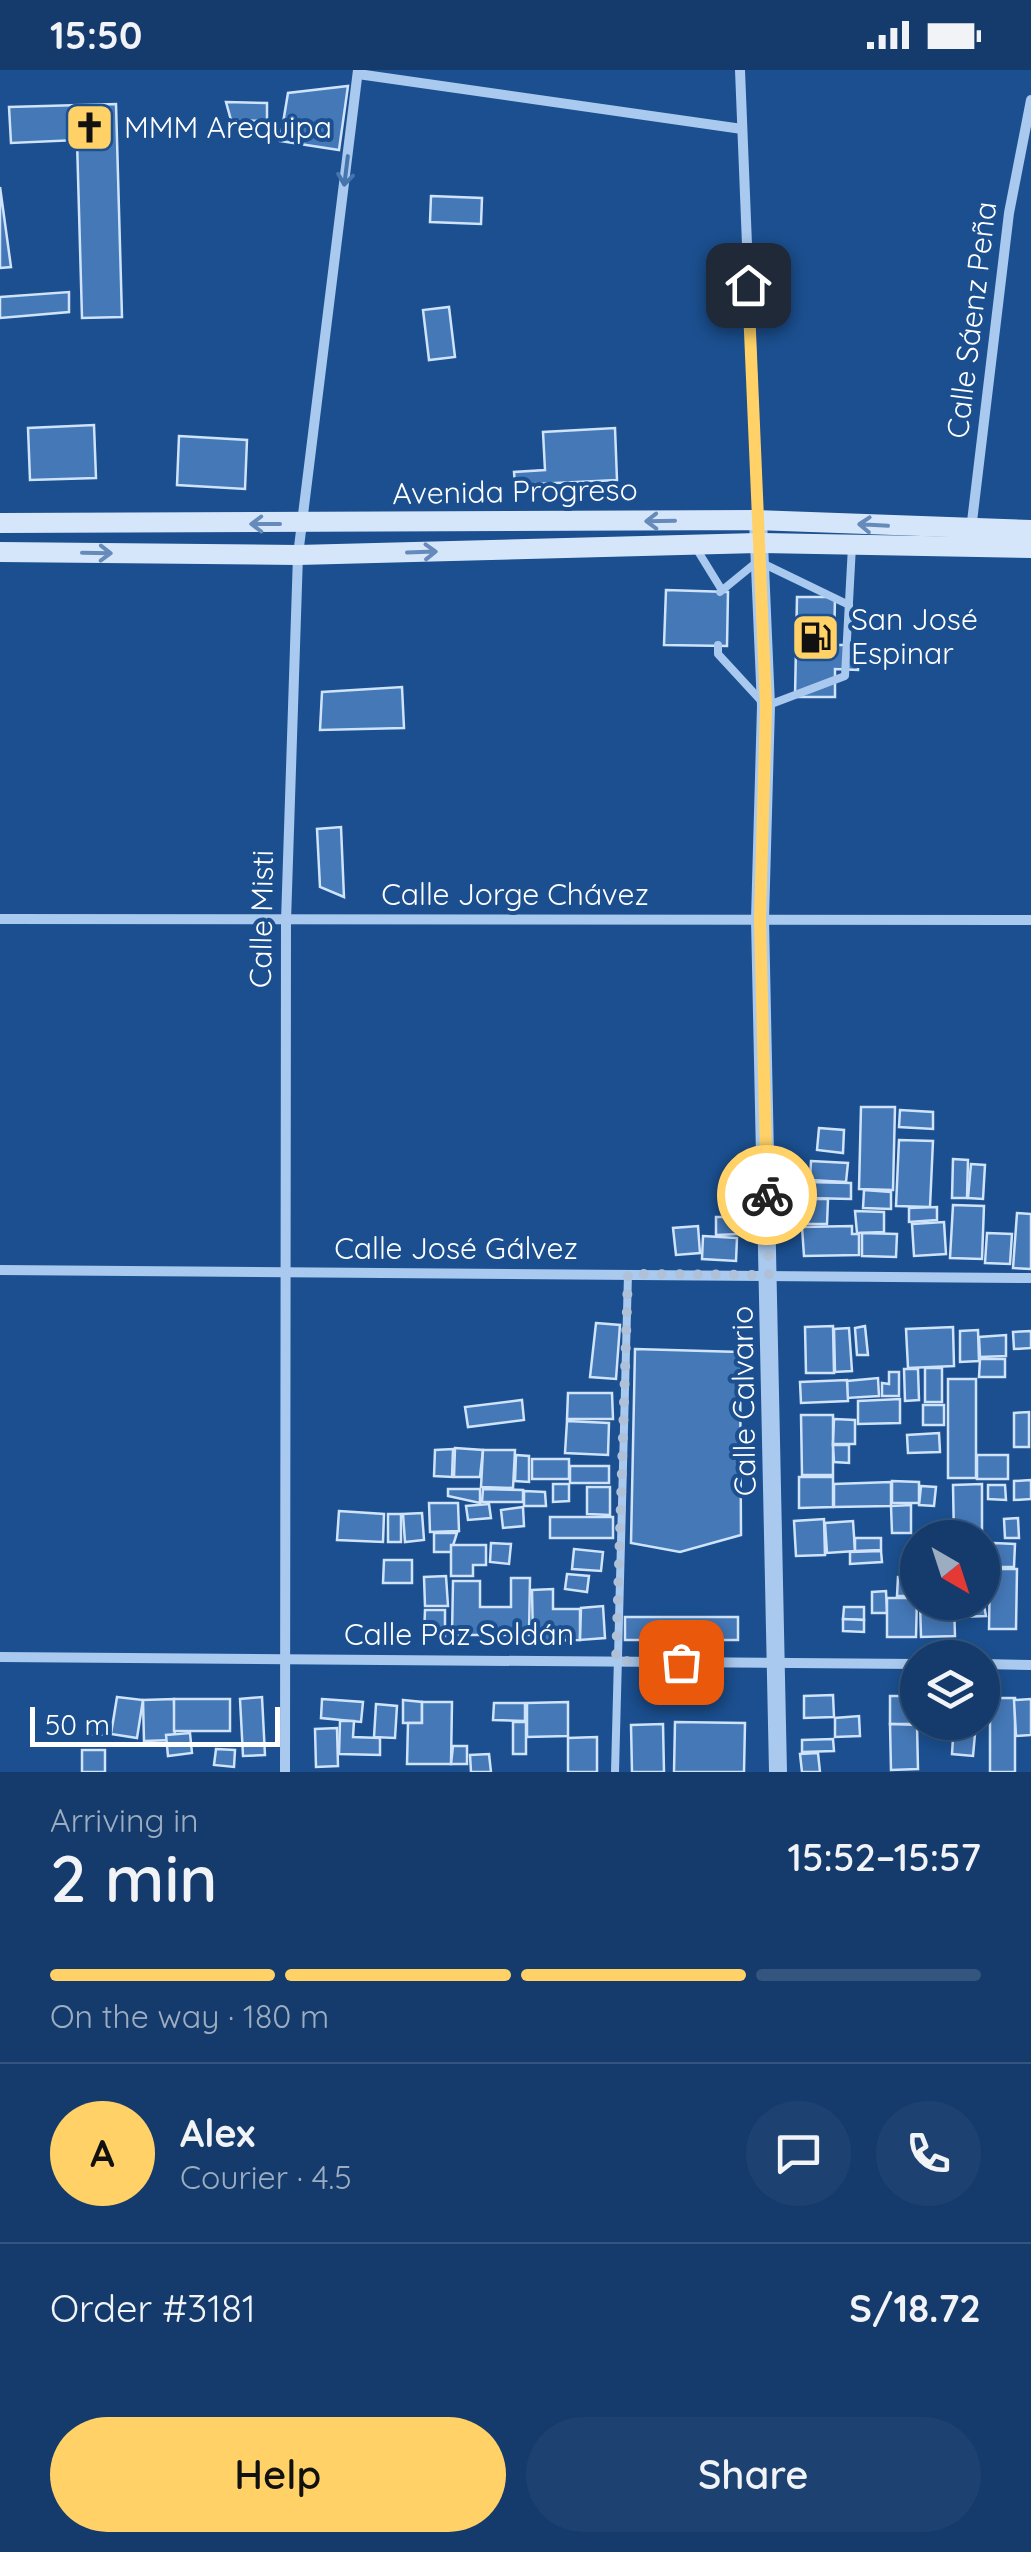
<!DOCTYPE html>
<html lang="en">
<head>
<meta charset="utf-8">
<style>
  :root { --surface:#143b6b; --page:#1d4271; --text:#f1f3f6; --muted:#9dadc1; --line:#33557e; --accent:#ffd166 }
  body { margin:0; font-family:Quicksand,sans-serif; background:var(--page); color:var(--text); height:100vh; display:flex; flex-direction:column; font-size:38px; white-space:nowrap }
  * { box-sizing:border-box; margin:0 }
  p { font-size:32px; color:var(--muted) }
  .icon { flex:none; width:55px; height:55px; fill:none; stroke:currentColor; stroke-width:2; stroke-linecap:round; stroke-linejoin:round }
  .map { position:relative; height:1702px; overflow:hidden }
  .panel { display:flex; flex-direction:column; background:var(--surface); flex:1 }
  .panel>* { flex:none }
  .needle { width:65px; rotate:141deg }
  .controls { position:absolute; left:900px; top:1450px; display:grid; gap:20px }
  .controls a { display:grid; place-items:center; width:100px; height:100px; border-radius:50%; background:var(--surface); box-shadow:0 5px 15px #0003,0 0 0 2px var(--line); font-size:50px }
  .scale { position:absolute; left:30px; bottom:25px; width:250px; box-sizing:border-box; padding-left:10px; border:5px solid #fff; border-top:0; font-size:28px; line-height:35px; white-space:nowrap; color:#fff; -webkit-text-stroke:8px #1b4f8f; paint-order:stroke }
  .pin { position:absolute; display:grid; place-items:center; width:85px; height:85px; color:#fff; margin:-42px; border-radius:20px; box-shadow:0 5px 15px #0006 }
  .courier { position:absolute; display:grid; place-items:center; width:100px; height:100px; margin:-50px; border:8px solid #ffd166; border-radius:50%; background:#fff; color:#222; box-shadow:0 2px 12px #0007 }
  .headline em { font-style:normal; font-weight:600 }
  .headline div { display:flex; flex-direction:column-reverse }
  .headline { display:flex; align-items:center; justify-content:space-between; height:170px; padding:0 50px }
  h1 { font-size:65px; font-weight:600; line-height:75px }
  .bar { display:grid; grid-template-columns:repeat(4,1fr); gap:15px 10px; align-content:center; height:120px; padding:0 50px }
  .bar i { height:12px; border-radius:8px; background:var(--line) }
  .bar .selected { background:var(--accent) }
  .bar p { grid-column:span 4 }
  .line { display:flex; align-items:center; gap:25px; padding:0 50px; border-top:2px solid var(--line) }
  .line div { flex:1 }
  .round { display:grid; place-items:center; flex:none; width:105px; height:105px; border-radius:52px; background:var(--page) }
  .primary-button { display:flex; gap:20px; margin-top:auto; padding:20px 50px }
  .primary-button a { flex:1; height:115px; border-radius:60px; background:var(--accent); color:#111; font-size:40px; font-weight:600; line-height:115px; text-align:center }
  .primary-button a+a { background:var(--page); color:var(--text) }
  .status { display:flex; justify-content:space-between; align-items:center; height:70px; padding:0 50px; background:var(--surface); direction:ltr }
  .status svg { height:28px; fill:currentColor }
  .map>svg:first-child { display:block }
  .building { fill:#4478b7; stroke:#cfe3fa; stroke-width:2.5 }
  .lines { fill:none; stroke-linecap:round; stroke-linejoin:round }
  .service { stroke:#a9c9ee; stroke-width:8 }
  .minor { stroke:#a9c9ee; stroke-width:10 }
  .tertiary { stroke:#a9c9ee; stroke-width:18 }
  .secondary { stroke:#d6e6fa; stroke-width:20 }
  .oneway { stroke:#4674ac }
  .oneway2 { stroke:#668bba }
  .done { stroke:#afc1d8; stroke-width:10; stroke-dasharray:0 18 }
  .route { stroke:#ffd166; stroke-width:12 }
  .labels { text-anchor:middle; stroke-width:8; stroke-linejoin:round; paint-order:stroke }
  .poi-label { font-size:30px; fill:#fff; stroke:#1b4f8f; text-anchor:start }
  .street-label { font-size:30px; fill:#fff; stroke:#1b4f8f }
</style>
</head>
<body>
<div class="status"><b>15:50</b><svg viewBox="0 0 49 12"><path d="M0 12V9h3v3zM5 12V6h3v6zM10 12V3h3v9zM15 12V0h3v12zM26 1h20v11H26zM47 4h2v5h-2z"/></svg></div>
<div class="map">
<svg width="1031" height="1702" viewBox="0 0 1031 1702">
  <rect width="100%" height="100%" fill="#1b4f8f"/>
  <!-- building -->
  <g class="building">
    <path d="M348,16L339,80L280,71L288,23Z"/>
    <path d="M226,32L267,33V51L231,50Z"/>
    <path d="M116,34L122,247L82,248L77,70L11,73L9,37Z"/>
    <path d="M0,117L11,197L0,198Z"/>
    <path d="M431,126L482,128L481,154L430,152Z"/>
    <path d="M69,222V242L0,248V227Z"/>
    <path d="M449,237L455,287L429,290L423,240Z"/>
    <path d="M94,355L96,408L30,410L28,358Z"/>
    <path d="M615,358L617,410L515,415L514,402L545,400L543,362Z"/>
    <path d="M179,366L247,370L245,419L177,415Z"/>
    <path d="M666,520L728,522L727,576L664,575Z"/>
    <path d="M797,527H835L834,575H858V600L835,599V627H795Z"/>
    <path d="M402,617L404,658L320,660L322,622Z"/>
    <path d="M341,757L344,827L320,817L317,759Z"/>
    <path d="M861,1037H895L893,1120L859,1119Z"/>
    <path d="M900,1040L933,1042V1059L899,1057Z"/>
    <path d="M819,1058L844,1060L843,1083L817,1080Z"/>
    <path d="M899,1070L933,1071L930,1137L896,1136Z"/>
    <path d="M953,1089L968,1090L967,1128H952Z"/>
    <path d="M811,1091L848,1093L846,1112L810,1110Z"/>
    <path d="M971,1094L985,1095L983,1129L968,1128Z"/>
    <path d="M807,1112L851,1113V1129L807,1128Z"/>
    <path d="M864,1120L891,1122V1139L863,1138Z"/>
    <path d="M806,1129H828L827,1154H807Z"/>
    <path d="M953,1135L984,1136L982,1189L950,1188Z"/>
    <path d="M937,1137V1150L909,1152V1138Z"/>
    <path d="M855,1141L884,1142V1162L857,1163Z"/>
    <path d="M1017,1143L1031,1144V1199L1013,1198Z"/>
    <path d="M716,1147H740L741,1164L716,1165Z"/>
    <path d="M944,1152L946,1184L914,1186L912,1154Z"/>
    <path d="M698,1156L700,1183L676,1185L673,1158Z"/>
    <path d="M852,1156V1164H859V1185L804,1186L802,1157Z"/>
    <path d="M862,1163L897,1164L896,1187L862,1186Z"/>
    <path d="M987,1163L1012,1164L1010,1194L985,1193Z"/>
    <path d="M703,1166L737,1168L736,1191L702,1189Z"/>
    <path d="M596,1253L620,1255L616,1309L590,1307Z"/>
    <path d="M833,1256L834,1303H806L805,1257Z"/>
    <path d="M865,1256L868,1285H857L855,1258Z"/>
    <path d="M953,1257L954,1296L908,1298L906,1259Z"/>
    <path d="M849,1258L852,1301L835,1302L834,1259Z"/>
    <path d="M978,1260L979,1291L960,1292V1261Z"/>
    <path d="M1031,1261V1278L1014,1279L1013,1262Z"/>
    <path d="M1006,1265V1286L980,1287L979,1267Z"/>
    <path d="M635,1279L740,1282L741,1465L680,1482L631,1473Z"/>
    <path d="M980,1289H1005V1307H979Z"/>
    <rect x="925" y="1298" width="17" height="34"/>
    <path d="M904,1299H918L919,1330L905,1331Z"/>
    <path d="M889,1302H899V1326H882V1313L889,1314Z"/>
    <path d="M878,1308L879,1326L847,1328V1311Z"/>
    <rect x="948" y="1309" width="28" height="99"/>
    <path d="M847,1310L848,1331L801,1333L800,1312Z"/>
    <path d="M568,1323H612L613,1349H567Z"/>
    <path d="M900,1329V1353L858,1354V1331Z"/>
    <path d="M522,1330L524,1350L468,1357L465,1337Z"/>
    <rect x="923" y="1335" width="21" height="20"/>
    <path d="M1029,1342V1377H1014V1343Z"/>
    <path d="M801,1345H833V1405H802Z"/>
    <path d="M834,1349L855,1350V1374H833Z"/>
    <path d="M567,1351L609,1353L608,1385L565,1383Z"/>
    <path d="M939,1363L940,1382L908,1383L907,1365Z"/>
    <path d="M833,1375H849V1393L834,1392Z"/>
    <path d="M455,1378L483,1380L480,1407H454Z"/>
    <path d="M453,1379L452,1407L434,1406L435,1380Z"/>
    <path d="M483,1380H515L513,1418L481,1417Z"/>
    <path d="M516,1385L529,1386V1412L515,1411Z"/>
    <rect x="977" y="1385" width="31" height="24"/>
    <rect x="532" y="1389" width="37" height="20"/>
    <rect x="570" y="1396" width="39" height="17"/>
    <path d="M799,1407H833V1437L799,1438Z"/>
    <path d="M1031,1410V1429L1014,1430V1411Z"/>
    <path d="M892,1411L919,1412V1433H892Z"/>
    <path d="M891,1412V1436L834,1437V1414Z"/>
    <path d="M553,1414H569V1431L553,1432Z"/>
    <path d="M982,1414V1468H954L953,1415Z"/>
    <path d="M988,1415H1005L1006,1430L988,1429Z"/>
    <path d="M921,1416L936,1417L934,1436L919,1435Z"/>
    <path d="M587,1417H610V1445L587,1444Z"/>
    <path d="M448,1419H480V1433L448,1426Z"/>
    <path d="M483,1419L523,1420V1432H482Z"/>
    <path d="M524,1421L545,1422L546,1436H524Z"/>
    <path d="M429,1433H458L459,1461L430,1462Z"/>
    <path d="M489,1434L491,1448L468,1450L466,1436Z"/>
    <path d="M911,1435V1463H892L891,1436Z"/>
    <path d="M523,1437L524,1456L503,1458L501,1440Z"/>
    <path d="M339,1441L384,1444L383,1472L337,1470Z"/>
    <path d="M422,1443L424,1470L405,1472L403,1444Z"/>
    <rect x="388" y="1444" width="13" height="28"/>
    <rect x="550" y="1447" width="63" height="21"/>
    <path d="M1018,1448L1019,1468H1005L1004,1449Z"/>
    <path d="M824,1449L825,1485L796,1486L794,1451Z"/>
    <path d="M853,1451L855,1481L827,1483L825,1453Z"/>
    <path d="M434,1463H457L451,1482H434Z"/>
    <path d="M855,1468H881V1480L855,1481Z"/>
    <path d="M491,1473L511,1474L509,1494L490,1492Z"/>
    <path d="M994,1473L1015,1474L1014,1497H994Z"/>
    <path d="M451,1475H486V1495H473V1506H451Z"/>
    <path d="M574,1479L603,1482L601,1501L572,1499Z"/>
    <path d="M881,1481L882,1492L850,1494V1482Z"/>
    <path d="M384,1490H412V1513H383Z"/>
    <path d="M990,1499H1017L1016,1559H989Z"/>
    <path d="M567,1504L589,1506L587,1522L565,1519Z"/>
    <path d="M446,1506L448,1536H425L424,1507Z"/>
    <path d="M898,1507L917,1508V1526H897Z"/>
    <path d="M511,1508H530L529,1565H452L453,1511H480V1537H511Z"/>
    <path d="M553,1519V1539H580V1570L533,1571L532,1520Z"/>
    <path d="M886,1521L887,1543H872V1522Z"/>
    <path d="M982,1525L986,1546L958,1547V1532H982Z"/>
    <path d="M887,1528H917L916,1567H887Z"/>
    <path d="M920,1532H954L955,1566L921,1567Z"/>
    <path d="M603,1536L605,1568L580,1570L581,1538Z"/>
    <path d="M844,1537H864V1550L843,1549Z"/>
    <path d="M425,1540H445V1566H424Z"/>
    <rect x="625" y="1547" width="113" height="23"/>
    <path d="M843,1549L864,1550V1562L843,1561Z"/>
    <path d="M833,1625L834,1647L804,1648V1626Z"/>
    <path d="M890,1626H918L920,1654H890Z"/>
    <path d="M117,1627L143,1630L137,1668L111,1664Z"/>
    <path d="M262,1627L265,1685L243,1686L240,1629Z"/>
    <rect x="990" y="1628" width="25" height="74"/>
    <path d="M174,1629L175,1670L144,1671L143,1630Z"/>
    <rect x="174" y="1629" width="56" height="32"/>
    <path d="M322,1629L363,1632L361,1652L321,1648Z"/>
    <path d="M1031,1629V1665L1016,1666L1014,1630Z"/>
    <path d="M403,1630L422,1632V1653H403Z"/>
    <path d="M422,1632H452L451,1694H407L408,1653H422Z"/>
    <path d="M568,1632V1666L527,1667V1633Z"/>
    <path d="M494,1633H525V1651L493,1650Z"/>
    <path d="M376,1634L397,1636L395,1668L374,1667Z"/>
    <path d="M859,1646L860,1666L835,1667V1648Z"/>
    <path d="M90,1649L106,1650L105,1665L88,1664Z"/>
    <path d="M340,1651H354L353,1667L380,1668V1685L339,1684Z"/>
    <rect x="513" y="1652" width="13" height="32"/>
    <path d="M675,1652L745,1653L744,1702H674Z"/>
    <path d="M954,1652L976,1653L973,1686L952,1684Z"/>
    <path d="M663,1654L664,1702H632L631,1655Z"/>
    <path d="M890,1654L917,1655L918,1699L891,1700Z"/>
    <path d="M337,1658L338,1696L316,1697L315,1659Z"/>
    <path d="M190,1663L192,1683L168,1686L166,1665Z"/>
    <path d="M597,1667V1702H568V1668Z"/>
    <path d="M833,1669L834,1681L802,1682V1670Z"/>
    <path d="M453,1676H467V1694H451Z"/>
    <path d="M216,1679L235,1680L234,1697L214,1695Z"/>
    <rect x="82" y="1680" width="23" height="22"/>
    <path d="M818,1683L820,1702H802L800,1684Z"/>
    <path d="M489,1684L491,1702H471L470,1685Z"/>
  </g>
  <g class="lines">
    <!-- service -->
    <g class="service">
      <path d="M696,478L720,517"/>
      <path d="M720,522L758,491L849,535"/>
      <path d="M718,575V584L766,636L845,606L852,476"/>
      <path d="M615,1702L628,1204"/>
    </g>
    <!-- minor -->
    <g class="minor">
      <path d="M740,0L758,449"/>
      <path d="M358,4L742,59"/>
      <path d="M971,460L1009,143L1031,30"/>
      <path d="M0,849L1031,850"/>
      <path d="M0,1200L1031,1208"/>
      <path d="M0,1587L918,1594"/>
      <path d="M982,1594L1031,1595"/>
      <path d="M285,1702L286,851L298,485L358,0"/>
    </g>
    <!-- tertiary -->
    <path class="tertiary" d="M758,450L766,636L760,849L778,1702"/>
    <!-- secondary -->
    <g class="secondary">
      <path d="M0,453L758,450L1031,460"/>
      <path d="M0,482L298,485L758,473L1031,478"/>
    </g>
  </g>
  <!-- one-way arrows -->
  <defs><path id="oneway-shaft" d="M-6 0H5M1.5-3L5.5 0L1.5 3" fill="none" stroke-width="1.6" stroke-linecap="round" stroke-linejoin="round" transform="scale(2.5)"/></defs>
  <use class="oneway" href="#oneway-shaft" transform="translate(346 101) rotate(97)"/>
  <g class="oneway2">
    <use href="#oneway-shaft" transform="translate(660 451) rotate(179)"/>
    <use href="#oneway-shaft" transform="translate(265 454) rotate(-180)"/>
    <use href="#oneway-shaft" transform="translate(873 455) rotate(-177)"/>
    <use href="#oneway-shaft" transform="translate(422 482) rotate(-2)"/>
    <use href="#oneway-shaft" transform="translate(97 483) rotate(1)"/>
  </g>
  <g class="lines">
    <!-- done -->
    <path class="done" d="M681,1592L616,1591L628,1204L769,1205L767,1125"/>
    <!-- route -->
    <path class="route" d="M748,215L766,636L760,849L767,1125"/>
  </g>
  <!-- icons -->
  <defs>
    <symbol id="church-square" viewBox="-11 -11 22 22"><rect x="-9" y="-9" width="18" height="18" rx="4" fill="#ffd166" stroke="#1b4f8f"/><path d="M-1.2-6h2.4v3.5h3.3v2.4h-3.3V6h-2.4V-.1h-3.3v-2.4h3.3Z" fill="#111"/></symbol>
    <symbol id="fuel-square" viewBox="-11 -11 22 22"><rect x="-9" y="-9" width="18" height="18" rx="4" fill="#ffd166" stroke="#1b4f8f"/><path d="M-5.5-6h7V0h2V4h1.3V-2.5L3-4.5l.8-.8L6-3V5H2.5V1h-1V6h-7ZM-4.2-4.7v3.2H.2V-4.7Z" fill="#111"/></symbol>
  </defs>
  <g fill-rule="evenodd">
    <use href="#church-square" x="62" y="30" width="55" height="55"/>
    <use href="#fuel-square" x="788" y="540" width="55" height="55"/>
  </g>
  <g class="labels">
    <!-- poi labels -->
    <g class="poi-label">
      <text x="124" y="68">MMM Arequipa</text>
      <text x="851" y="560">San José<tspan x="851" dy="34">Espinar</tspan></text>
    </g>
    <!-- street labels -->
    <g class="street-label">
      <text transform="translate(972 250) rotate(-83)" y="10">Calle Sáenz Peña</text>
      <text transform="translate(515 422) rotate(-1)" y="10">Avenida Progreso</text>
      <text x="515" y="835">Calle Jorge Chávez</text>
      <text transform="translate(262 849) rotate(-89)" y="10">Calle Misti</text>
      <text x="456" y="1189">Calle José Gálvez</text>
      <text transform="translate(744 1331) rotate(-91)" y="10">Calle Calvario</text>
      <text x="459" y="1575">Calle Paz Soldán</text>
    </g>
  </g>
</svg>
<div class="controls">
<a><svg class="needle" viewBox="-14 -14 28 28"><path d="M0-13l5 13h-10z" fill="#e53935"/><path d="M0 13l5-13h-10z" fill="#9dadc1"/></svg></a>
<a><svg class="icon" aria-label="layers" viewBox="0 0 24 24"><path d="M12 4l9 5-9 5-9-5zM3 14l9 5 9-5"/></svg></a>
</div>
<div class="scale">50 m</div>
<div class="pin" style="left:681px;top:1592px;background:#ea580c"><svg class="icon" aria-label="bag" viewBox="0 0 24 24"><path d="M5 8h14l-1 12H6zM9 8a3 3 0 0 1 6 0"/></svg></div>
<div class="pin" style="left:748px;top:215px;background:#1f2937"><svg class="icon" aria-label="home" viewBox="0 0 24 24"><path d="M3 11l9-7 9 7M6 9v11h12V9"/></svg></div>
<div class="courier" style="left:767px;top:1125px"><svg class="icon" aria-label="bike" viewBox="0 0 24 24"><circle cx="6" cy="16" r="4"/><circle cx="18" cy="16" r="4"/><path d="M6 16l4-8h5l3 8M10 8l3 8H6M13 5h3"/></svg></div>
</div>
<section class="panel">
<div class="headline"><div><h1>2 min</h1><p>Arriving in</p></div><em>15:52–15:57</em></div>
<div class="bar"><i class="selected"></i><i class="selected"></i><i class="selected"></i><i></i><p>On the way · 180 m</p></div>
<div class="line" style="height:180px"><b class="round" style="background:var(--accent);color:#111">A</b><div><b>Alex</b><p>Courier · 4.5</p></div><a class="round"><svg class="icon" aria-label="chat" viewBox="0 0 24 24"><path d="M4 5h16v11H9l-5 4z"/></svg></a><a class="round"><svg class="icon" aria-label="phone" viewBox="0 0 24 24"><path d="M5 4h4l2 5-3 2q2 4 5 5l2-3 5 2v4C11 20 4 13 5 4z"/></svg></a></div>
<div class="line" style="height:130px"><div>Order #3181</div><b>S/18.72</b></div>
<div class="primary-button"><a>Help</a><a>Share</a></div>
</section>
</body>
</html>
